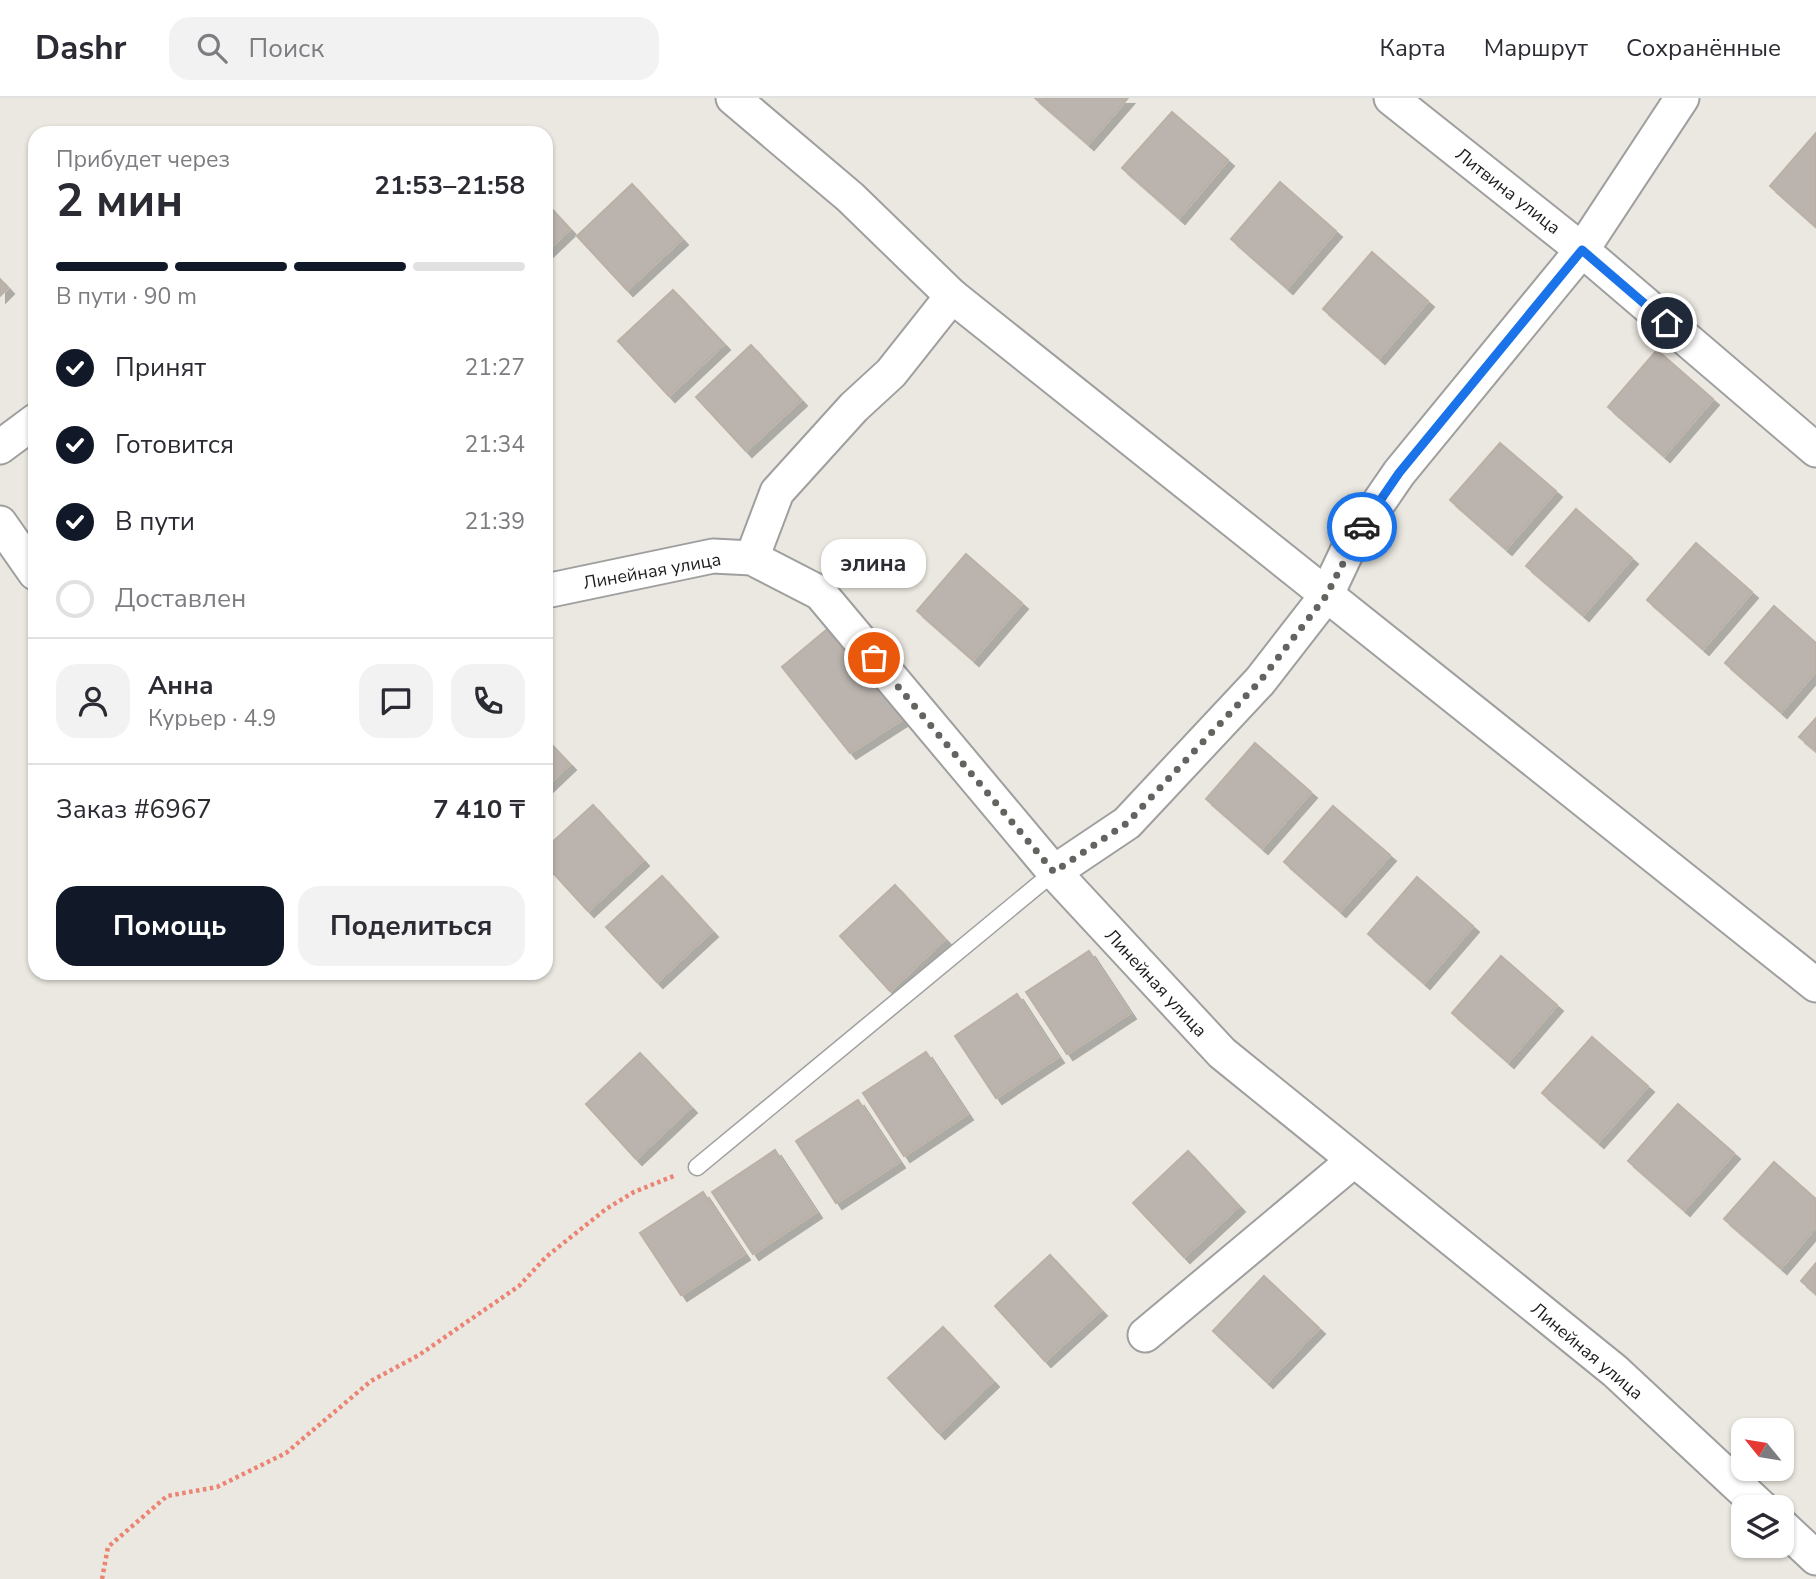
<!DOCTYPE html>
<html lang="ru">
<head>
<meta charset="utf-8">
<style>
  :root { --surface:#fff; --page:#f2f2f3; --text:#2b2b33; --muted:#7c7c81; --line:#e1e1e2; --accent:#111827 }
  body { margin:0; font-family:"Nunito Sans",sans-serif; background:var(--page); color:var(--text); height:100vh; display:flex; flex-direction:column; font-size:26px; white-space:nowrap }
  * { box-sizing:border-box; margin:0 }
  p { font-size:23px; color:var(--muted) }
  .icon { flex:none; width:38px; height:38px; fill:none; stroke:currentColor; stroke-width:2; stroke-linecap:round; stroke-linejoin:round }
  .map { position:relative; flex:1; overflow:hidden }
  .details { position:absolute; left:28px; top:28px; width:525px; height:854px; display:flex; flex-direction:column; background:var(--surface); border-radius:21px; box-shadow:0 2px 5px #0004 }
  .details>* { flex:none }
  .needle { width:46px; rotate:300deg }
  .fabs { position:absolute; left:1731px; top:1320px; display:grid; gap:14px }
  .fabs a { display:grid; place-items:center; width:63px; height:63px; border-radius:14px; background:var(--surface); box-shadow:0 2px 5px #0004; font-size:35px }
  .pin { position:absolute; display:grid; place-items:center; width:60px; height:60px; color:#fff; margin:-30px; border:4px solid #fff; border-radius:50%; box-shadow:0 2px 7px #0007 }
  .courier { position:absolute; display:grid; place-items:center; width:70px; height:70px; margin:-35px; border:5px solid #1a73e8; border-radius:50%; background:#fff; color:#222; box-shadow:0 2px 9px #0007 }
  .bubble { position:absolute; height:49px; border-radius:21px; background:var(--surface); box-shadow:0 2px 5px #0004; font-size:23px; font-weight:700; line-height:49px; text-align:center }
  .head em { font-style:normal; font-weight:700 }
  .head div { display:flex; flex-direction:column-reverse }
  .head { display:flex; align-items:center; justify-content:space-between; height:119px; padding:0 28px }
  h1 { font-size:46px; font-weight:700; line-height:52px }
  .bar { display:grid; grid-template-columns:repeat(4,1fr); gap:10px 7px; align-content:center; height:84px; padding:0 28px }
  .bar i { height:9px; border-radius:5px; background:var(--line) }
  .bar .on { background:var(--accent) }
  .bar p { grid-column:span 4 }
  .line { display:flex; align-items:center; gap:18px; padding:0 28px; border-top:2px solid var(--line) }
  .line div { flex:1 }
  .round { display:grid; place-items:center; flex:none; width:74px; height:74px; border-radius:21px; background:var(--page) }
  ol { padding:0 28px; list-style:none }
  li { display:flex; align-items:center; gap:21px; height:77px }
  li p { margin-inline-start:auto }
  li .icon { padding:7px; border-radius:50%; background:var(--accent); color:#fff; stroke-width:4 }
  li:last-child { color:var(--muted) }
  li i { width:38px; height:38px; border:4px solid var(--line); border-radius:50% }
  .cta { display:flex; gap:14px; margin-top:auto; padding:14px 28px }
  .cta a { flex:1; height:80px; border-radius:21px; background:var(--accent); color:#fff; font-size:28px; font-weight:700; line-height:80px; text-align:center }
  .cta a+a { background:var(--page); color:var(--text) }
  header { display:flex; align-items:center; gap:42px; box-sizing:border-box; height:98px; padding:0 35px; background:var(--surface); border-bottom:2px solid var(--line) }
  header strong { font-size:33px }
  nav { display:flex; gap:38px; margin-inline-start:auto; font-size:24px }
  .search { width:490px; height:63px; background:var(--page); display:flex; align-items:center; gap:18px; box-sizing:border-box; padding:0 24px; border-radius:21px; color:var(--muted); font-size:26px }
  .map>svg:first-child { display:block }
  .building { fill:#bbb4ae; stroke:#bbb0a5; stroke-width:2; filter:url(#shadow) }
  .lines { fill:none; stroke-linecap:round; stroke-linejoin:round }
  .service-casing { stroke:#9f9f9f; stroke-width:19 }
  .minor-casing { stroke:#9f9f9f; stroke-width:37 }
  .path { stroke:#eb8473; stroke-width:4.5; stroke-dasharray:3.5 3.5; stroke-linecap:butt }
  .service { stroke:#fff; stroke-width:16 }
  .minor { stroke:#fff; stroke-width:33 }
  .done { stroke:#646360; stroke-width:7; stroke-dasharray:0 12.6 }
  .route { stroke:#1a73e8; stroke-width:9 }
  .labels { text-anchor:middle; stroke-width:5; stroke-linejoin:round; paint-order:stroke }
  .street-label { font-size:18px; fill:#1b1b1b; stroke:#fff }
</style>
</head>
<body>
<header>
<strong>Dashr</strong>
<div class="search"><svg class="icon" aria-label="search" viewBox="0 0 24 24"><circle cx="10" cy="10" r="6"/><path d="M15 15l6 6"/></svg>Поиск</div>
<nav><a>Карта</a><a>Маршрут</a><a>Сохранённые</a></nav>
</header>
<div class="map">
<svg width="1816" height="1481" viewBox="0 0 1816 1481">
  <defs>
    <filter id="shadow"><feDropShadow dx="6" dy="6" stdDeviation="0" flood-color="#0004"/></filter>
  </defs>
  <rect width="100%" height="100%" fill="#ebe8e1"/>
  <!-- building -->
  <g class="building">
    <path d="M1035,0H1128L1088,46Z"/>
    <path d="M1172,14L1228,62L1179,120L1122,70Z"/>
    <path d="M1816,35V129L1770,88Z"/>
    <path d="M1280,84L1336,133L1287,190L1231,141Z"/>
    <path d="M632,86L682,141L627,192L577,138Z"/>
    <path d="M546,105L570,131L546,154Z"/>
    <path d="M1372,154L1428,203L1379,260L1323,211Z"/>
    <path d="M0,181L8,190L0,198Z"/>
    <path d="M673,192L724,246L669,298L618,243Z"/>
    <path d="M751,247L801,302L746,353L696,299Z"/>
    <path d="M1657,252L1713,301L1664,358L1608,309Z"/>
    <path d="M1500,345L1556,393L1506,451L1450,402Z"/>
    <path d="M1576,411L1632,460L1583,517L1526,468Z"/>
    <path d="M1696,445L1752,494L1703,551L1647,502Z"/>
    <path d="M966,456L1022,505L973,562L917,513Z"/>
    <path d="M1774,508L1816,545V573L1781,614L1725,565Z"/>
    <path d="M832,527L917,612L850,655L782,569Z"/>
    <path d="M1816,620V653L1799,639Z"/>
    <path d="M546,641L570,666L546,689Z"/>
    <path d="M1255,645L1311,694L1262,750L1206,701Z"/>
    <path d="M593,707L643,762L588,813L546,767V750Z"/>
    <path d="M1333,708L1390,757L1340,813L1284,764Z"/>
    <path d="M662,778L712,833L657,884L606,829Z"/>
    <path d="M1417,779L1473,828L1424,885L1368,836Z"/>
    <path d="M895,787L945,841L890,893L840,838Z"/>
    <path d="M1089,853L1130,915L1067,956L1026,894Z"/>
    <path d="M1501,858L1557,907L1508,964L1452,915Z"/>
    <path d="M1017,896L1058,959L996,1000L955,938Z"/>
    <path d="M1592,939L1648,988L1598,1044L1542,995Z"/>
    <path d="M926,954L967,1016L904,1058L863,995Z"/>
    <path d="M640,955L691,1009L636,1061L586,1006Z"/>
    <path d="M858,1002L899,1064L836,1105L796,1043Z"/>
    <path d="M1678,1006L1734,1055L1684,1112L1628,1063Z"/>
    <path d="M775,1052L816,1114L753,1156L712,1094Z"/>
    <path d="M1188,1053L1239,1108L1184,1159L1133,1105Z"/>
    <path d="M1774,1064L1816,1101V1129L1781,1170L1724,1121Z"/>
    <path d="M703,1094L744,1156L681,1197L640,1135Z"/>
    <path d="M1050,1157L1101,1212L1045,1263L995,1208Z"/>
    <path d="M1816,1165V1196L1801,1183Z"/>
    <path d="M1264,1178L1319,1230L1267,1284L1213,1233Z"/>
    <path d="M943,1229L993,1283L939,1335L888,1280Z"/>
  </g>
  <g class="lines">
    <defs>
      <path id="service" d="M697,1069L1054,774"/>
      <g id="minor">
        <path d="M733,0L850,99L952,198L1816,887"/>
        <path d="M1391,0L1582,152L1816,352"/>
        <path d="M0,349L35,323"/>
        <path d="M0,425L35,475"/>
        <path d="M752,460L777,394L854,309L891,275L952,198"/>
        <path d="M546,493L713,458L752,460L820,495L1054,774L1222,955L1615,1273L1761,1409"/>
        <path d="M1054,774L1127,725L1260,583L1326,498L1351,445L1399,375L1582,152L1682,0"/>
        <path d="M1145,1237L1353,1063"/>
        <path d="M1782,1428L1816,1460"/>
      </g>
    </defs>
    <!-- service casing -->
    <use href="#service" class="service-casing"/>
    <!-- minor casing -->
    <use href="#minor" class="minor-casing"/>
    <!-- path -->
    <path class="path" d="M102,1481L108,1449L167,1398L217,1389L286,1355L371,1283L419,1257L519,1188L546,1159L606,1111L634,1094L676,1077"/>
    <!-- service -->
    <use href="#service" class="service"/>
    <!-- minor -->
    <use href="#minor" class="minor"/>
  </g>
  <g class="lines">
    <!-- done -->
    <path class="done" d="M874,560L1054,774L1127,725L1260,583L1326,498L1362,429"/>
    <!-- route -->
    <path class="route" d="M1362,429L1399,375L1582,152L1667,225"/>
  </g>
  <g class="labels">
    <!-- street labels -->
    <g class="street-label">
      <text transform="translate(1508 93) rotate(38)" y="6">Литвина улица</text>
      <text transform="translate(652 473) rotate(-10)" y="6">Линейная улица</text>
      <text transform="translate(1156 885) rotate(47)" y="6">Линейная улица</text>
      <text transform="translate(1587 1253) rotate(40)" y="6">Линейная улица</text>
    </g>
  </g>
</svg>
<div class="fabs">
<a><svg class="needle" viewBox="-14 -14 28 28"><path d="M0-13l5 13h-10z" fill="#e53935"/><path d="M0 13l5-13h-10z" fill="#7c7c81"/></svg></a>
<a><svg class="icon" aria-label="layers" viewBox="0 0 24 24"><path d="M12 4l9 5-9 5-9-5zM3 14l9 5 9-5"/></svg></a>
</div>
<div class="pin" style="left:874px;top:560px;background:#ea580c"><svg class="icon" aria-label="bag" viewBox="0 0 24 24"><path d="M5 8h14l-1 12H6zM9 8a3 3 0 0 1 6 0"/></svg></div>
<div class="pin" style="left:1667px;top:225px;background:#1f2937"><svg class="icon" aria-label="home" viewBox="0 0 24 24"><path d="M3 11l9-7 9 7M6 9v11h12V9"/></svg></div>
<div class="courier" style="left:1362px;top:429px"><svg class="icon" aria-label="car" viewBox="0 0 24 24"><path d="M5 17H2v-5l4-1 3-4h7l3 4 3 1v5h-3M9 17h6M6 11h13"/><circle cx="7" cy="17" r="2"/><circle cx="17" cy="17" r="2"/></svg></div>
<div class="bubble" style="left:821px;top:441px;width:105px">элина</div>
<section class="details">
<div class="head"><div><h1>2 мин</h1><p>Прибудет через</p></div><em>21:53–21:58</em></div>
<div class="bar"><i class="on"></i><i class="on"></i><i class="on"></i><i></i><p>В пути · 90 m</p></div>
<ol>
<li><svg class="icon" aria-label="check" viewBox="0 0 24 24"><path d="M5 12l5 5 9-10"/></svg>Принят<p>21:27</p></li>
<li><svg class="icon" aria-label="check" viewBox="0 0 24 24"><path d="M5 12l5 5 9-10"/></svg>Готовится<p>21:34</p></li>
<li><svg class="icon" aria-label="check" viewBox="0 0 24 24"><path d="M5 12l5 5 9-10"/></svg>В пути<p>21:39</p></li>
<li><i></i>Доставлен</li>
</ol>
<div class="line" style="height:126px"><a class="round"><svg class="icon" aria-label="person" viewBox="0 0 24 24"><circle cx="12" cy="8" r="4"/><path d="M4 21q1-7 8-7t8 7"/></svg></a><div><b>Анна</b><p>Курьер · 4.9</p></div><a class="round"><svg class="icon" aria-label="chat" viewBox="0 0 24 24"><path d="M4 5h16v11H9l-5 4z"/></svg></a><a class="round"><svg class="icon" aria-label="phone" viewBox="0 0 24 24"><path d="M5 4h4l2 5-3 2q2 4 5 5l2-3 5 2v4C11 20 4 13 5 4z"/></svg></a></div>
<div class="line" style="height:91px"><div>Заказ #6967</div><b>7 410 ₸</b></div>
<div class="cta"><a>Помощь</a><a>Поделиться</a></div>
</section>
</div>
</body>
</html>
